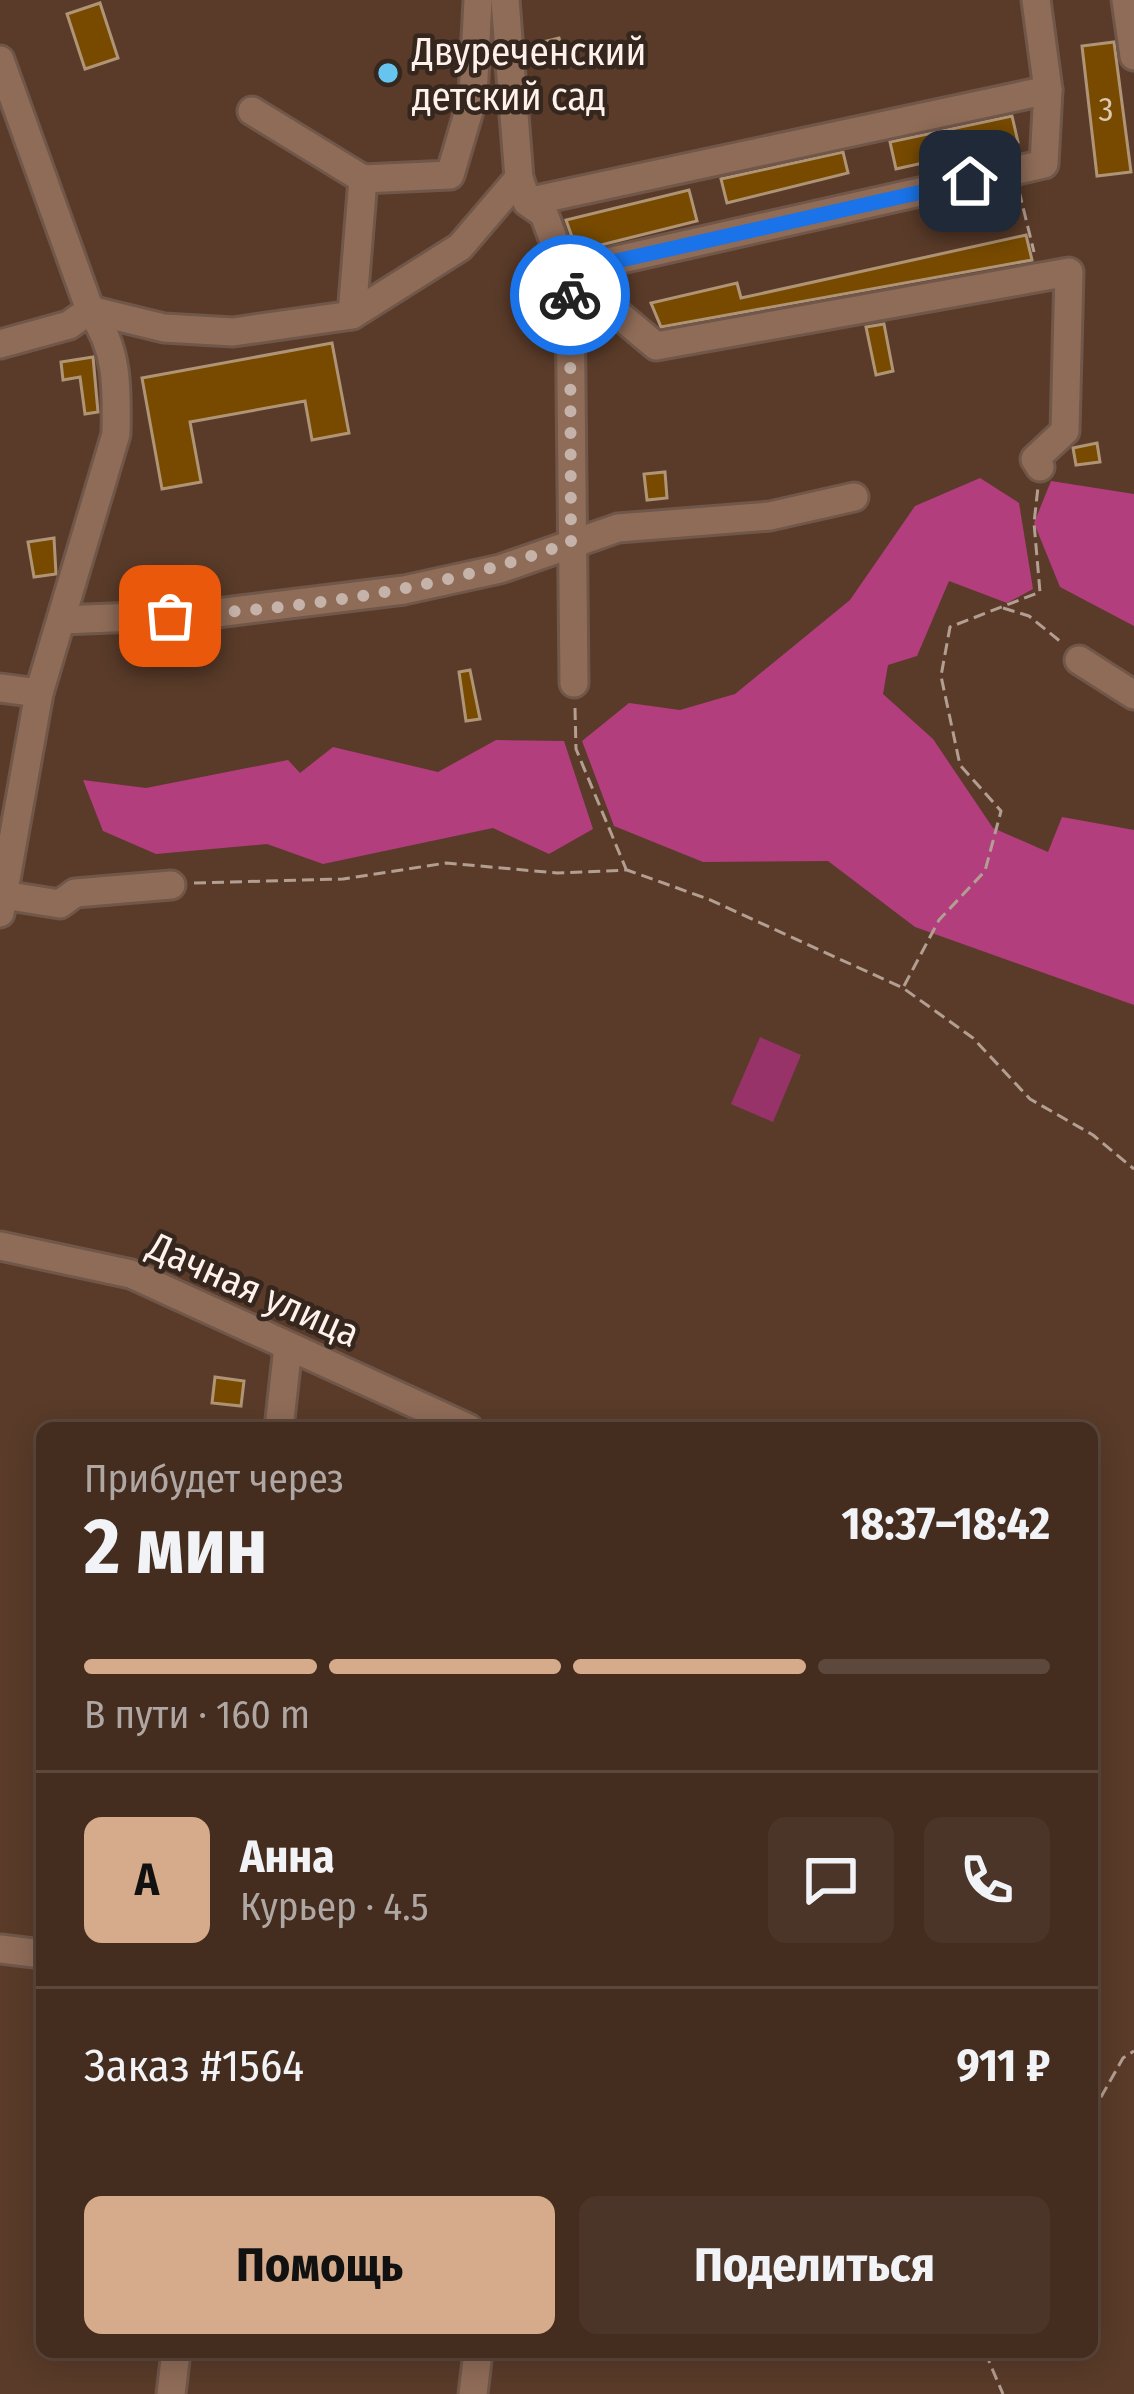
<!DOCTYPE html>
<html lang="ru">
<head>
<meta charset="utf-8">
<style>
  :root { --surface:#442c1f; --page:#4b3428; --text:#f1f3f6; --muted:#afa7a4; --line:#5c483d; --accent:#d6ab8b }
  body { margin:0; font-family:"Fira Sans Condensed",sans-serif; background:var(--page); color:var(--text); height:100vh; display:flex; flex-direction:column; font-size:45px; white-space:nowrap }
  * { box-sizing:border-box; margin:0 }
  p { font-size:39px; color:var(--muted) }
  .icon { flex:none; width:66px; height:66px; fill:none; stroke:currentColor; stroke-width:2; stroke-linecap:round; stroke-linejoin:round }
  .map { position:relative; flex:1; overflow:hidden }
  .sheet { position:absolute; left:36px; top:1422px; width:1062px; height:936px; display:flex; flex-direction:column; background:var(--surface); border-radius:18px; box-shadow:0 6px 30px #0003,0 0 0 3px var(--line) }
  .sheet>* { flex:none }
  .pin { position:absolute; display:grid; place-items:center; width:102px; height:102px; color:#fff; margin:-51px; border-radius:24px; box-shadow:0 6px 18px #0006 }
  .courier { position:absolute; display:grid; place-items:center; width:120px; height:120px; margin:-60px; border:9px solid #1a73e8; border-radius:50%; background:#fff; color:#222; box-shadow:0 3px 15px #0007 }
  .headline em { font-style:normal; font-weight:700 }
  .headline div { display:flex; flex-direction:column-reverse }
  .headline { display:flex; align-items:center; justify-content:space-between; height:204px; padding:0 48px }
  h1 { font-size:78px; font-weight:700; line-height:90px }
  .bar { display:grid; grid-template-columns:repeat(4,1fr); gap:18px 12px; align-content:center; height:144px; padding:0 48px }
  .bar i { height:15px; border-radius:9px; background:var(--line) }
  .bar .on { background:var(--accent) }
  .bar p { grid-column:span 4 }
  .line { display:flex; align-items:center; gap:30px; padding:0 48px; border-top:3px solid var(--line) }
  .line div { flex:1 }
  .round { display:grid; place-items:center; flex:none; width:126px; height:126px; border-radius:18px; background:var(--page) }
  .primary-button { display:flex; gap:24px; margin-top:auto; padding:24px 48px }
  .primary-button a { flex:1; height:138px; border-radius:18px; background:var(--accent); color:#111; font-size:48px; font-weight:700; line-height:138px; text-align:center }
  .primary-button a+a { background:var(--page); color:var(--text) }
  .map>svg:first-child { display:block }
  .green { fill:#973369 }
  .forest { fill:#b23e7d }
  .building { fill:#774a00; stroke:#af9476; stroke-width:3 }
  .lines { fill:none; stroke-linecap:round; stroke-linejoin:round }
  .minor-casing { stroke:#705749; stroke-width:33 }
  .path { stroke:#b39e92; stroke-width:3; stroke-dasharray:12 6; stroke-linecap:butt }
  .minor { stroke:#8f6c58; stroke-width:27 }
  .done { stroke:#c5b2a8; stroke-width:12; stroke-dasharray:0 21.6 }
  .route { stroke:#1a73e8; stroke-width:15 }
  .poi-dot { fill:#67c4ef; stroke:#35261e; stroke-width:4.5 }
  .labels { text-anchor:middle; stroke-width:9; stroke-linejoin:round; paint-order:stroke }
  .number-label { font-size:33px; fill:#ddc8b1 }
  .poi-label { font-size:39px; fill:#fff2ec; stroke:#35261e; text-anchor:start }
  .street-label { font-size:39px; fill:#fff2ec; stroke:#35261e }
</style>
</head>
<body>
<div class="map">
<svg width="1134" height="2394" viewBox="0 0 1134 2394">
  <rect width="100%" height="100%" fill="#5a3b29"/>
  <!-- green -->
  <path class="green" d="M760,1037L801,1055L773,1122L731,1104Z"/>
  <!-- forest -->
  <g class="forest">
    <path d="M980,478L1019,503L1033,589L1007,603L949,581L917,656L888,665L883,694L933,739L993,828L1048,852L1062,817L1134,830V1005L915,927L828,861L703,862L614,826L582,741L629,703L680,710L735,694L850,600L915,506Z"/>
    <path d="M1051,481L1134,494V626L1060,587L1034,523Z"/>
    <path d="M496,740L564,741L593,829L549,854L493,828L323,864L267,844L156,854L103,831L83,780L146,788L288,760L300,773L333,747L438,772Z"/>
  </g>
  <!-- building -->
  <g class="building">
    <path d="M100,3L118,58L85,69L67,14Z"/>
    <path d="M559,38L563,54L535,61L530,45Z"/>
    <path d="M1114,42L1131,172L1097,176L1082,46Z"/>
    <path d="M1012,116L1018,142L896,169L890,142Z"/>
    <path d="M843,152L848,173L727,203L721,179Z"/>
    <path d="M689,190L697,221L577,251L566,220Z"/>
    <path d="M1026,235L1032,260L661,327L651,303L737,283L741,298Z"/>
    <path d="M884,324L893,371L876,375L866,327Z"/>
    <path d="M332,343L349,433L312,440L305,401L190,422L201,482L162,489L142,378Z"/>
    <path d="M93,357L98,412L85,414L80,377L63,380L61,362Z"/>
    <path d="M1097,443L1100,462L1076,465L1073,448Z"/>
    <path d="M665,472L667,498L647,500L644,474Z"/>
    <path d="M54,538L56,574L34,577L28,542Z"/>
    <path d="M470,670L480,719L466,721L459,672Z"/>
    <path d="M215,1377L244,1381L241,1406L212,1403Z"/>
  </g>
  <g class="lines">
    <defs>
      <g id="minor">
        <path d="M505,0L519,178L527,202L544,214L570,285L574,683"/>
        <path d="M1126,0L1134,56"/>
        <path d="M0,60L90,310C118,348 117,387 116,434L39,693L0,913"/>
        <path d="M252,111L363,179"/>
        <path d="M527,202L1048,90"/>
        <path d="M568,271L1044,164L1048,90L1036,0"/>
        <path d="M570,285L599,298L656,346L1069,272L1065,431L1035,459L1040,467"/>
        <path d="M352,315L363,179L450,175L473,97L478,0"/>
        <path d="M0,344L69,325L90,310L164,328L233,332L352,315L460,247L519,178"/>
        <path d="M62,620L209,614L404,590L500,569L618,528L770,516L854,497"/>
        <path d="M1079,660L1134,695"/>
        <path d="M0,688L39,693"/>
        <path d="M3,895L60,904L75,893L171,885"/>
        <path d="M0,1246L131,1274L468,1428"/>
        <path d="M279,1428L288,1347"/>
        <path d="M0,1949L42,1954"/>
        <path d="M171,2394L176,2352"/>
        <path d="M473,2394L478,2352"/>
      </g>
    </defs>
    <!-- minor casing -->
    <use href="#minor" class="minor-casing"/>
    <!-- path -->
    <g class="path">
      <path d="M1019,191L1034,252"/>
      <path d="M1003,608L1029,616L1061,642"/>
      <path d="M575,708L576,749L626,869"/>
      <path d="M194,883L343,879L446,863L557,873L627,870L708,899L903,988L973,1038L1030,1099L1093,1135L1134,1169"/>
      <path d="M904,986L939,920L985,871L1001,811L960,765L941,676L950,627L1040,592L1034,523L1038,487"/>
      <path d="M1092,2113L1123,2058L1134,2051"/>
      <path d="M985,2352L1003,2394"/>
    </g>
    <!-- minor -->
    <use href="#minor" class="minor"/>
  </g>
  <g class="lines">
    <!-- done -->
    <path class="done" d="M170,616C306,608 443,590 571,542L570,295"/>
    <!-- route -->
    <path class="route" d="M570,295L568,272L970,181"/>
  </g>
  <!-- markers -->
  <circle class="poi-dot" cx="388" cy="73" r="12"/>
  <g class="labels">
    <!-- number labels -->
    <g class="number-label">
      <text x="1106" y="121">3</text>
    </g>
    <!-- poi labels -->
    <g class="poi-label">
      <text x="412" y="65">Двуреченский<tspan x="412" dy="45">детский сад</tspan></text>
    </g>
    <!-- street labels -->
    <g class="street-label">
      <text transform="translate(254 1289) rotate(24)" y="14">Дачная улица</text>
    </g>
  </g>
</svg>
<div class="pin" style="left:170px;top:616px;background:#ea580c"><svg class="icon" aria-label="bag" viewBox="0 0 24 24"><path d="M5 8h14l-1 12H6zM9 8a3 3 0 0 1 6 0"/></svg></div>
<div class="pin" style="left:970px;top:181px;background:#1f2937"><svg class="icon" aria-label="home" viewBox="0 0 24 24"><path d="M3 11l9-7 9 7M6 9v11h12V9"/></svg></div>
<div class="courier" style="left:570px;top:295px"><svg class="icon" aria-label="bike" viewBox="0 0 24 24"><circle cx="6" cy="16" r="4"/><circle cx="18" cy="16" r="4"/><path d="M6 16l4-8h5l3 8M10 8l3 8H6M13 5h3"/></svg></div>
<section class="sheet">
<div class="headline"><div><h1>2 мин</h1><p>Прибудет через</p></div><em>18:37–18:42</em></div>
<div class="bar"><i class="on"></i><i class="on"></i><i class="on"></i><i></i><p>В пути · 160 m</p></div>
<div class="line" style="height:216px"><b class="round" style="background:var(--accent);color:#111">А</b><div><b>Анна</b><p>Курьер · 4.5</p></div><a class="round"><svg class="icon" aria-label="chat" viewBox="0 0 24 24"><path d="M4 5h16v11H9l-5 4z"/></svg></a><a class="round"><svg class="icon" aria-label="phone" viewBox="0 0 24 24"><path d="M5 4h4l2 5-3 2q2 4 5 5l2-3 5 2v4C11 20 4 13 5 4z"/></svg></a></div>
<div class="line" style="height:156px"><div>Заказ #1564</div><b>911 ₽</b></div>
<div class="primary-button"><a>Помощь</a><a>Поделиться</a></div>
</section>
</div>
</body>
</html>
